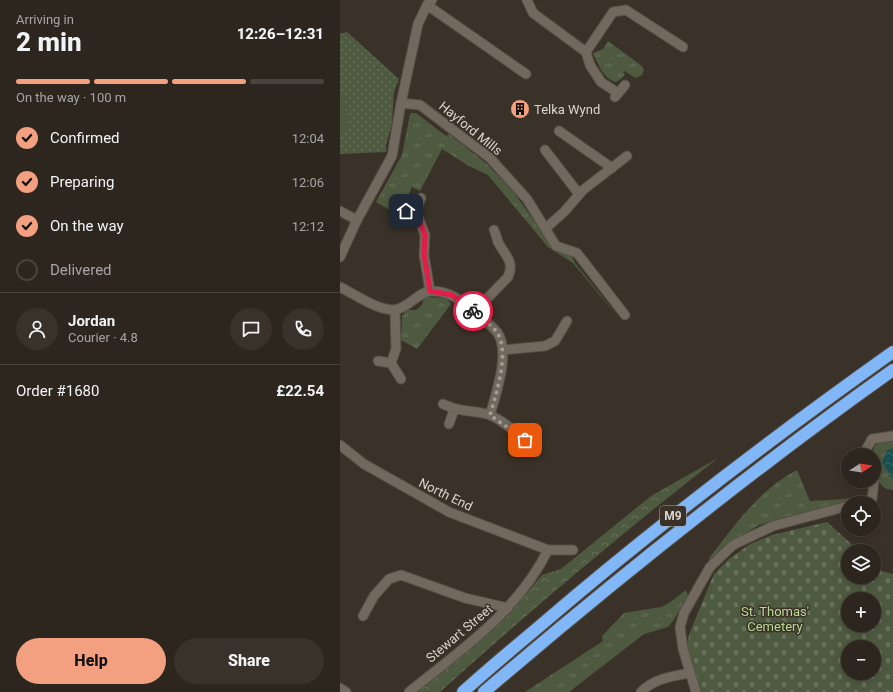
<!DOCTYPE html>
<html lang="en">
<head>
<meta charset="utf-8">
<style>
  :root { --surface:#2c261e; --page:#38322b; --text:#f1f3f6; --muted:#a6a5a4; --line:#48433c; --accent:#f2a07f }
  body { margin:0; font-family:Roboto,sans-serif; background:var(--page); color:var(--text); height:100vh; display:flex; flex-direction:column; font-size:15px; white-space:nowrap }
  * { box-sizing:border-box; margin:0 }
  p { font-size:13px; color:var(--muted) }
  .icon { flex:none; width:22px; height:22px; fill:none; stroke:currentColor; stroke-width:2; stroke-linecap:round; stroke-linejoin:round }
  .map { position:relative; flex:1; overflow:hidden }
  .side { display:flex; flex-direction:column; background:var(--surface); width:340px }
  .side>* { flex:none }
  .needle { width:26px; rotate:78deg }
  .tools { position:absolute; left:501px; top:448px; display:grid; gap:8px }
  .tools a { display:grid; place-items:center; width:40px; height:40px; border-radius:50%; background:var(--surface); box-shadow:0 2px 10px #0003,0 0 0 1px var(--line); font-size:20px }
  .pin { position:absolute; display:grid; place-items:center; width:34px; height:34px; color:#fff; margin:-17px; border-radius:8px; box-shadow:0 2px 6px #0006 }
  .courier { position:absolute; display:grid; place-items:center; width:40px; height:40px; margin:-20px; border:3px solid #e11d48; border-radius:50%; background:#fff; color:#222; box-shadow:0 1px 5px #0007 }
  .headline em { font-style:normal; font-weight:800 }
  .headline div { display:flex; flex-direction:column-reverse }
  .headline { display:flex; align-items:center; justify-content:space-between; height:68px; padding:0 16px }
  h1 { font-size:26px; font-weight:800; line-height:30px }
  .bar { display:grid; grid-template-columns:repeat(4,1fr); gap:6px 4px; align-content:center; height:48px; padding:0 16px }
  .bar i { height:5px; border-radius:3px; background:var(--line) }
  .bar .active { background:var(--accent) }
  .bar p { grid-column:span 4 }
  .line { display:flex; align-items:center; gap:10px; padding:0 16px; border-top:1px solid var(--line) }
  .line div { flex:1 }
  .round { display:grid; place-items:center; flex:none; width:42px; height:42px; border-radius:21px; background:var(--page) }
  ol { padding:0 16px; list-style:none }
  li { display:flex; align-items:center; gap:12px; height:44px }
  li p { margin-inline-start:auto }
  li .icon { padding:4px; border-radius:50%; background:var(--accent); color:#111; stroke-width:4 }
  li:last-child { color:var(--muted) }
  li i { width:22px; height:22px; border:2px solid var(--line); border-radius:50% }
  .button { display:flex; gap:8px; margin-top:auto; padding:8px 16px }
  .button a { flex:1; height:46px; border-radius:24px; background:var(--accent); color:#111; font-size:16px; font-weight:800; line-height:46px; text-align:center }
  .button a+a { background:var(--page); color:var(--text) }
  main { display:flex; flex:1; min-height:0 }
  .map>svg:first-child { display:block }
  .grass { fill:url(#grass-tufts) }
  .forest { fill:url(#forest-crowns) }
  .cemetery { fill:url(#cemetery-stones); fill-rule:evenodd }
  .park { fill:url(#park-dots) }
  .pitch { fill:#4e5a40 }
  .water { fill:url(#water-waves) }
  .lines { fill:none; stroke-linecap:round; stroke-linejoin:round }
  .minor-casing { stroke:#554e46; stroke-width:11 }
  .motorway-casing { stroke:#554e46; stroke-width:14 }
  .minor { stroke:#72695e; stroke-width:9 }
  .motorway { stroke:#81b6f7; stroke-width:12 }
  .done { stroke:#a29c95; stroke-width:4; stroke-dasharray:0 7.2 }
  .route { stroke:#e11d48; stroke-width:5 }
  .labels { text-anchor:middle; stroke-width:3; stroke-linejoin:round; paint-order:stroke }
  .shield { fill:#3a3228; stroke:#aaa49d; stroke-width:1 }
  .shield-label { font-size:12px; font-weight:bold; fill:#dad5cf }
  .poi-label { font-size:13px; fill:#dad5cf; stroke:#3a3228; text-anchor:start }
  .street-label { font-size:13px; fill:#dad5cf; stroke:#3a3228 }
  .park-label { font-size:13px; fill:#b9da94; stroke:#3a3228 }
</style>
</head>
<body>
<main>
<section class="side">
<div class="headline"><div><h1>2 min</h1><p>Arriving in</p></div><em>12:26–12:31</em></div>
<div class="bar"><i class="active"></i><i class="active"></i><i class="active"></i><i></i><p>On the way · 100 m</p></div>
<ol>
<li><svg class="icon" aria-label="check" viewBox="0 0 24 24"><path d="M5 12l5 5 9-10"/></svg>Confirmed<p>12:04</p></li>
<li><svg class="icon" aria-label="check" viewBox="0 0 24 24"><path d="M5 12l5 5 9-10"/></svg>Preparing<p>12:06</p></li>
<li><svg class="icon" aria-label="check" viewBox="0 0 24 24"><path d="M5 12l5 5 9-10"/></svg>On the way<p>12:12</p></li>
<li><i></i>Delivered</li>
</ol>
<div class="line" style="height:72px"><a class="round"><svg class="icon" aria-label="person" viewBox="0 0 24 24"><circle cx="12" cy="8" r="4"/><path d="M4 21q1-7 8-7t8 7"/></svg></a><div><b>Jordan</b><p>Courier · 4.8</p></div><a class="round"><svg class="icon" aria-label="chat" viewBox="0 0 24 24"><path d="M4 5h16v11H9l-5 4z"/></svg></a><a class="round"><svg class="icon" aria-label="phone" viewBox="0 0 24 24"><path d="M5 4h4l2 5-3 2q2 4 5 5l2-3 5 2v4C11 20 4 13 5 4z"/></svg></a></div>
<div class="line" style="height:52px"><div>Order #1680</div><b>£22.54</b></div>
<div class="button"><a>Help</a><a>Share</a></div>
</section>
<div class="map">
<svg width="553" height="692" viewBox="0 0 553 692">
  <defs>
    <pattern id="grass-tufts" width="24" height="20" patternUnits="userSpaceOnUse"><rect width="24" height="20" fill="#4e5a40"/><path d="M3 7l-1-3M5 7V3M7 7l1-3M15 17l-1-3M17 17v-4M19 17l1-3" fill="none" stroke="#67715b"/></pattern>
    <pattern id="forest-crowns" width="20" height="18" patternUnits="userSpaceOnUse"><rect width="20" height="18" fill="#4e5a40"/><path d="M2 6a3 3 0 1 1 6 0M12 15a3 3 0 1 1 6 0" fill="none" stroke="#67715b"/></pattern>
    <pattern id="cemetery-stones" width="16" height="16" patternUnits="userSpaceOnUse"><rect width="16" height="16" fill="#4e5a40"/><path d="M2 7V4a2 2 0 0 1 4 0v3zM10 15v-3a2 2 0 0 1 4 0v3z" fill="#67715b"/></pattern>
    <pattern id="park-dots" width="8" height="8" patternUnits="userSpaceOnUse"><rect width="8" height="8" fill="#4e5a40"/><path d="M2 2h.1M6 6h.1" fill="none" stroke="#67715b" stroke-width="1.8" stroke-linecap="round"/></pattern>
    <pattern id="water-waves" width="16" height="10" patternUnits="userSpaceOnUse"><rect width="16" height="10" fill="#1b5051"/><path d="M0 5q4-4 8 0t8 0" fill="none" stroke="#3c6869"/></pattern>
  </defs>
  <rect width="100%" height="100%" fill="#3a3228"/>
  <!-- grass -->
  <g class="grass">
    <path d="M268,41L302,66L304,70L302,75L295,78L285,71L283,72L285,74L281,79L276,82C263,79 258,63 253,53L263,49Z"/>
    <path d="M72,113H76L106,136L109,134L147,164L170,188H172L175,191V194L212,246L232,257L235,263L279,318L233,263L208,247L148,175L129,166L102,149L80,191L72,187L68,196L75,201L68,206L50,210L36,202L62,155L70,114Z"/>
    <path d="M87,297L106,298L111,304L77,349L61,340L62,316L67,310H76L82,305L84,298Z"/>
    <path d="M553,439V490C548,489 543,489 540,483C536,477 532,453 534,448C536,441 547,440 553,439Z"/>
    <path d="M457,470L470,501L505,499L521,496V498L419,525L398,538L368,562L370,557C394,526 421,488 457,470Z"/>
    <path d="M346,590L348,596L335,618L328,627L304,634L229,692H185L263,641L262,636L284,613L321,607L329,603Z"/>
  </g>
  <!-- forest -->
  <path class="forest" d="M378,458C282,533 190,611 100,692H74L166,617L202,575L221,569L311,496Z"/>
  <!-- cemetery -->
  <path class="cemetery" d="M487,522L519,551H508V577H534V564L542,571L553,574V692H360L346,647L350,632L374,574L389,559L410,544L432,535ZM508,599H534V625H508ZM508,647H534V673H508Z"/>
  <!-- park -->
  <path class="park" d="M7,32L59,79L54,92L52,124L46,145V152L0,154V34Z"/>
  <!-- pitch -->
  <path class="pitch" d="M0,93H4L9,131L0,132Z"/>
  <!-- water -->
  <path class="water" d="M553,448V479L542,463L547,450Z"/>
  <g class="lines">
    <defs>
      <g id="minor">
        <path d="M187,0L193,13L246,52L250,65L261,82L278,93"/>
        <path d="M87,5L186,74"/>
        <path d="M246,52L273,12L286,10L343,47"/>
        <path d="M275,97L285,85"/>
        <path d="M61,103L80,105L150,158L187,199L216,246L237,253L285,315"/>
        <path d="M219,131L272,168"/>
        <path d="M205,150L239,194"/>
        <path d="M81,198L76,211L85,235L84,255L90,291"/>
        <path d="M0,211L17,220"/>
        <path d="M206,228L224,212L243,190L287,156"/>
        <path d="M0,257L17,220L52,156L61,103L78,24L87,5L92,0"/>
        <path d="M0,287C16,295 35,309 53,310C66,310 80,291 91,291C109,291 119,299 132,310C140,316 150,324 157,332C171,351 156,394 150,415"/>
        <path d="M55,310L56,349L51,363L61,379"/>
        <path d="M134,312L168,277C175,261 165,256 158,242C157,239 156,234 154,230"/>
        <path d="M163,350L205,346L215,341L227,321"/>
        <path d="M38,361L51,363"/>
        <path d="M103,404C120,413 136,410 150,415C168,423 183,439 196,452"/>
        <path d="M109,424L114,410"/>
        <path d="M185,440L196,432"/>
        <path d="M0,445L24,464L109,512L208,550H233"/>
        <path d="M527,455V448L532,439L553,436"/>
        <path d="M519,503L532,499L534,481"/>
        <path d="M23,616L34,596L49,579L61,575L125,598L168,608"/>
        <path d="M0,688L6,692"/>
        <path d="M69,692C121,650 178,611 208,550"/>
        <path d="M301,692C313,679 333,676 350,673"/>
        <path d="M356,692L343,649L340,627L344,613L370,567L393,545L433,526L508,506"/>
      </g>
      <g id="motorway">
        <path d="M123,692C148,669 175,647 201,625C314,528 432,438 553,352"/>
        <path d="M144,692C276,579 411,471 553,370"/>
      </g>
    </defs>
    <!-- minor casing -->
    <use href="#minor" class="minor-casing"/>
    <!-- motorway casing -->
    <use href="#motorway" class="motorway-casing"/>
    <!-- minor -->
    <use href="#minor" class="minor"/>
    <!-- motorway -->
    <use href="#motorway" class="motorway"/>
  </g>
  <g class="lines">
    <!-- done -->
    <path class="done" d="M133,311C141,317 150,324 156,331C171,350 156,394 150,415L185,440"/>
    <!-- route -->
    <path class="route" d="M66,211H76L85,235L84,254L90,291L112,295L133,311"/>
  </g>
  <!-- icons -->
  <defs>
    <symbol id="building-disc" viewBox="-11 -11 22 22"><circle r="9.5" fill="#f2a07f" stroke="#3a3228"/><path d="M-4-6H4V6H1V3H-1V6H-4ZM-2.5-4.3h1.7v1.8h-1.7ZM.8-4.3h1.7v1.8H.8ZM-2.5-1h1.7V.8h-1.7ZM.8-1h1.7V.8H.8Z" fill="#111"/></symbol>
  </defs>
  <g fill-rule="evenodd">
    <use href="#building-disc" x="169" y="98" width="22" height="22"/>
  </g>
  <g class="labels">
    <!-- shield labels -->
    <rect class="shield" x="320" y="506" width="26" height="20" rx="3"/>
    <g class="shield-label">
      <text x="333" y="520">M9</text>
    </g>
    <!-- poi labels -->
    <g class="poi-label">
      <text x="194" y="114">Telka Wynd</text>
    </g>
    <!-- street labels -->
    <g class="street-label">
      <text transform="translate(131 128) rotate(39)" y="5">Hayford Mills</text>
      <text transform="translate(106 494) rotate(26)" y="5">North End</text>
      <text transform="translate(119 633) rotate(-40)" y="5">Stewart Street</text>
    </g>
    <!-- park labels -->
    <g class="park-label">
      <text x="435" y="616">St. Thomas'<tspan x="435" dy="15">Cemetery</tspan></text>
    </g>
  </g>
</svg>
<div class="tools">
<a><svg class="needle" viewBox="-14 -14 28 28"><path d="M0-13l5 13h-10z" fill="#e53935"/><path d="M0 13l5-13h-10z" fill="#a6a5a4"/></svg></a>
<a><svg class="icon" aria-label="locate" viewBox="0 0 24 24"><circle cx="12" cy="12" r="6"/><path d="M12 2v4M12 18v4M2 12h4M18 12h4"/></svg></a>
<a><svg class="icon" aria-label="layers" viewBox="0 0 24 24"><path d="M12 4l9 5-9 5-9-5zM3 14l9 5 9-5"/></svg></a>
<a>+</a>
<a>−</a>
</div>
<div class="pin" style="left:185px;top:440px;background:#ea580c"><svg class="icon" aria-label="bag" viewBox="0 0 24 24"><path d="M5 8h14l-1 12H6zM9 8a3 3 0 0 1 6 0"/></svg></div>
<div class="pin" style="left:66px;top:211px;background:#1f2937"><svg class="icon" aria-label="home" viewBox="0 0 24 24"><path d="M3 11l9-7 9 7M6 9v11h12V9"/></svg></div>
<div class="courier" style="left:133px;top:311px"><svg class="icon" aria-label="bike" viewBox="0 0 24 24"><circle cx="6" cy="16" r="4"/><circle cx="18" cy="16" r="4"/><path d="M6 16l4-8h5l3 8M10 8l3 8H6M13 5h3"/></svg></div>
</div>
</main>
</body>
</html>
